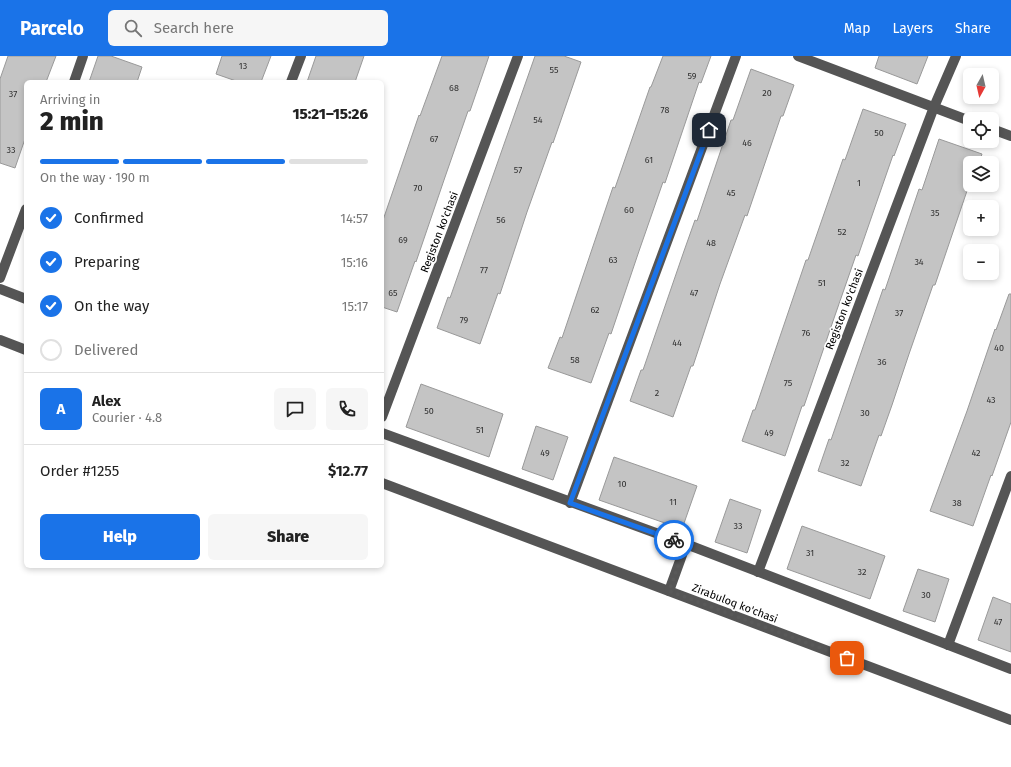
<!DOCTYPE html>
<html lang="en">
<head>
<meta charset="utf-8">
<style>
  :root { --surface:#fff; --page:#f6f6f6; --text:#222; --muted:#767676; --line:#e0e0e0; --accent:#1a73e8 }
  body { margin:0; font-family:"Fira Sans",sans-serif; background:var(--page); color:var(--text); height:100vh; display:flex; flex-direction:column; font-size:15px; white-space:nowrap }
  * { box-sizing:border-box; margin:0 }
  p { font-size:13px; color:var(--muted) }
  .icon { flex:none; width:22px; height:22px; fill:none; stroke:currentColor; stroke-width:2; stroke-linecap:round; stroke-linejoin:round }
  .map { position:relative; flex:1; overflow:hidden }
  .drawer { position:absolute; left:24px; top:24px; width:360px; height:488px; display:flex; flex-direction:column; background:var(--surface); border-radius:6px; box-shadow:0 2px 6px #0003 }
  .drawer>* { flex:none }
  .needle { width:26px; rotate:188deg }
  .controls { position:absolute; left:963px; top:12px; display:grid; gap:8px }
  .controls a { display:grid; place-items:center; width:36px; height:36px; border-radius:6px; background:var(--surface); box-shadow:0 2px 6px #0003; font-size:20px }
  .pin { position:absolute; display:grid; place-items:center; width:34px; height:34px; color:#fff; margin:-17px; border-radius:8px; box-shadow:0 2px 6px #0006 }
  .courier { position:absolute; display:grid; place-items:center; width:40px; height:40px; margin:-20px; border:3px solid #1a73e8; border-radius:50%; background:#fff; color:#222; box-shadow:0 1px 5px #0007 }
  .headline em { font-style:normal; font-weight:800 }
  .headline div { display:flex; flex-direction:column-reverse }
  .headline { display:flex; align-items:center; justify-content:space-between; height:68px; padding:0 16px }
  h1 { font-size:26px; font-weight:800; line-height:30px }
  .bar { display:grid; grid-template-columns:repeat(4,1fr); gap:6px 4px; align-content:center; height:48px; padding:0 16px }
  .bar i { height:5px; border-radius:3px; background:var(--line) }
  .bar .selected { background:var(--accent) }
  .bar p { grid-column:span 4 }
  .line { display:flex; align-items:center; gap:10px; padding:0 16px; border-top:1px solid var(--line) }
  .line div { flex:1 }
  .round { display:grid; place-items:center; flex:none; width:42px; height:42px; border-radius:6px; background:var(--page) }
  ol { padding:0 16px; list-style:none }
  li { display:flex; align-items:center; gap:12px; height:44px }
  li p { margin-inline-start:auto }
  li .icon { padding:4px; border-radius:50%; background:var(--accent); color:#fff; stroke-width:4 }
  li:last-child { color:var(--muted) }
  li i { width:22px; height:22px; border:2px solid var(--line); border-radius:50% }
  .cta { display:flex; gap:8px; margin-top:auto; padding:8px 16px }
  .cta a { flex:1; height:46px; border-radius:6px; background:var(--accent); color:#fff; font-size:16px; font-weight:800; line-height:46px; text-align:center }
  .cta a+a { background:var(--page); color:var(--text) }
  header { display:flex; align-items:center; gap:24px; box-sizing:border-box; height:56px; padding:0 20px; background:var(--accent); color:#fff }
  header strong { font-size:19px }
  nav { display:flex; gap:22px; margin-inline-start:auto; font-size:14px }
  .search { width:280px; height:36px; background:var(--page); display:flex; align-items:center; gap:10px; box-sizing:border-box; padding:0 14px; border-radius:6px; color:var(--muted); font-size:15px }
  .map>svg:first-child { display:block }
  .building { fill:#c4c4c4; stroke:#999 }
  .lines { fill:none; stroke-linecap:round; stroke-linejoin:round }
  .minor { stroke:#555; stroke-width:10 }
  .done { stroke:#595959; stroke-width:4; stroke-dasharray:0 7.2 }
  .route { stroke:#1a73e8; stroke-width:5 }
  .labels { text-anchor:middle; stroke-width:3.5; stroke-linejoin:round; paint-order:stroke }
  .number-label { font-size:9px; fill:#313131 }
  .street-label { font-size:11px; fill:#000; stroke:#fff }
</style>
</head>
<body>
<header>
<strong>Parcelo</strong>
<div class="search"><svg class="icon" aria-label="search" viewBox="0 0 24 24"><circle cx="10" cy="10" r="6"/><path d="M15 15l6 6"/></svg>Search here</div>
<nav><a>Map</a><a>Layers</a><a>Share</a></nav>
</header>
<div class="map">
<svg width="1011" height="711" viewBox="0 0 1011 711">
  <rect width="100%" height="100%" fill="#fff"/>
  <!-- building -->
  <g class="building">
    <path d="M8,0H56L46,26H26V80L15,112L0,107V23Z"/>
    <path d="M98,0H111L142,11L137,26H89Z"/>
    <path d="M222,0H271L261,26H239L216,18Z"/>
    <path d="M316,0H364L355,26H307Z"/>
    <path d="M442,0H489L470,55H468L444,124L416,206L415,205L397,256L382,251V167L419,59L420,60Z"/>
    <path d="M535,0H564L581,6L553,87L552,86L527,156L500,238L498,237L480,288L437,272L448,241L450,242Z"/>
    <path d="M663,0H711L701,27L699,26L665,127L663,126L639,195L611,278L609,277L591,327L548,312L560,281L562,282L613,131L615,132L650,31H651Z"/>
    <path d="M879,0H928L917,28L875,12Z"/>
    <path d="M751,13L794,29L783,60H781L747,160L745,159L720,228L693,310H691L673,361L630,345L641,314H643L684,195L695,164L697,165L731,64H733Z"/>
    <path d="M863,53L906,68L894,100L893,99L858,200L856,199L832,268L804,350H802L785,400L742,385L753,354H755L806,204H808L843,103L845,104Z"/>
    <path d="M939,83L982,98L979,107H970V129H971V130L969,129L935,229H933L909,298L892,349L881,380L879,379L861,430L818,415L829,383L831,384L883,233L885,234L919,133L922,134Z"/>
    <path d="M1009,238H1011V366L992,420L991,419L973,470L930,455L967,355L995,273L996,274Z"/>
    <path d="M421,328L503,358L489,401L406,371Z"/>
    <path d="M536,370L568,381L553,424L522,413Z"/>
    <path d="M614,401L697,430L682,473L599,444Z"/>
    <path d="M730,443L761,454L747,497L715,486Z"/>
    <path d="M802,470L885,500L870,543L787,513Z"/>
    <path d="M918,513L949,523L935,566L903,555Z"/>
    <path d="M993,541L1011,548V596L978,584Z"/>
  </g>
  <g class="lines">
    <!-- minor -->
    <g class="minor">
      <path d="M798,0L970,65"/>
      <path d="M74,26L83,0"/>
      <path d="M291,26L301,0"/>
      <path d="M992,73L1011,80"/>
      <path d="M0,222L26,153"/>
      <path d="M0,233L26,243"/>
      <path d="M0,284L26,294"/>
      <path d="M382,361L518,0"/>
      <path d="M382,377L686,488L1011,613"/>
      <path d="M382,427L1011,664"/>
      <path d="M570,447L736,0"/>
      <path d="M758,516L934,51L956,0"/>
      <path d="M669,535L686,488"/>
      <path d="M948,589L1011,420"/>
    </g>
  </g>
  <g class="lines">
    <!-- done -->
    <path class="done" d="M674,484L686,488L669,535L847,602"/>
    <!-- route -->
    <path class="route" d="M674,484L570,447L709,74"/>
  </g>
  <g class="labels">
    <!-- number labels -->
    <g class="number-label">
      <text x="243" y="13">13</text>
      <text x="554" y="17">55</text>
      <text x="692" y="23">59</text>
      <text x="454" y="35">68</text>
      <text x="767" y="40">20</text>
      <text x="13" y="41">37</text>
      <text x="665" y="57">78</text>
      <text x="538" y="67">54</text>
      <text x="879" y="80">50</text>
      <text x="434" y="86">67</text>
      <text x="747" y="90">46</text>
      <text x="11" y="97">33</text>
      <text x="649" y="107">61</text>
      <text x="518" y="117">57</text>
      <text x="859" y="130">1</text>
      <text x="418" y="135">70</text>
      <text x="731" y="140">45</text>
      <text x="629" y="157">60</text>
      <text x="935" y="160">35</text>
      <text x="501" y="167">56</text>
      <text x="842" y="179">52</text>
      <text x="403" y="187">69</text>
      <text x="711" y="190">48</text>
      <text x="613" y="207">63</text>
      <text x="919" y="209">34</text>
      <text x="484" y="217">77</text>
      <text x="822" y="230">51</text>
      <text x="393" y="240">65</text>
      <text x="694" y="240">47</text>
      <text x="595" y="257">62</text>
      <text x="899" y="260">37</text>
      <text x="464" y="267">79</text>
      <text x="806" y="280">76</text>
      <text x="677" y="290">44</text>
      <text x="999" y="295">40</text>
      <text x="575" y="307">58</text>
      <text x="882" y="309">36</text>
      <text x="788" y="330">75</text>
      <text x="657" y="340">2</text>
      <text x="991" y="347">43</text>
      <text x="429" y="358">50</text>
      <text x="865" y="360">30</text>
      <text x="480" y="377">51</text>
      <text x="769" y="380">49</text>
      <text x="545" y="400">49</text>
      <text x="976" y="400">42</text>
      <text x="845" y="410">32</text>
      <text x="622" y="431">10</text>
      <text x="673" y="449">11</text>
      <text x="957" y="450">38</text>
      <text x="738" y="473">33</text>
      <text x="810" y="500">31</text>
      <text x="862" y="519">32</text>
      <text x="926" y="542">30</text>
      <text x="998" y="569">47</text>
    </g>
    <!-- street labels -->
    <g class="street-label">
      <text transform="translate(439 176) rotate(-69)" y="4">Registon ko'chasi</text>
      <text transform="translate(844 253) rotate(-69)" y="4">Registon ko'chasi</text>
      <text transform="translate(735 547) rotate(21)" y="4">Zirabuloq ko'chasi</text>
    </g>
  </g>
</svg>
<div class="controls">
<a><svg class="needle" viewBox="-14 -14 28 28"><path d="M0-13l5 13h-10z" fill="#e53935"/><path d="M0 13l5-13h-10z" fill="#767676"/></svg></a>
<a><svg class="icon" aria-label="locate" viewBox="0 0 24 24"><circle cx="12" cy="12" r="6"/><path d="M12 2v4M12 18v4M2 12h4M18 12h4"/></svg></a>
<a><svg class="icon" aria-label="layers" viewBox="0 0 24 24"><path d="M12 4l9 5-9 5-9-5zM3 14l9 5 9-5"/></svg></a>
<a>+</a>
<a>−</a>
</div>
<div class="pin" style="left:847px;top:602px;background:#ea580c"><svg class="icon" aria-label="bag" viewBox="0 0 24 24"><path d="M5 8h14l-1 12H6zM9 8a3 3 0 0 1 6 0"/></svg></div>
<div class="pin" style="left:709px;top:74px;background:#1f2937"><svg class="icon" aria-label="home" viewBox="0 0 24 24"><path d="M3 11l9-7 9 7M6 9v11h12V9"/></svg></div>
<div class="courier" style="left:674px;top:484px"><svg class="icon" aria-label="bike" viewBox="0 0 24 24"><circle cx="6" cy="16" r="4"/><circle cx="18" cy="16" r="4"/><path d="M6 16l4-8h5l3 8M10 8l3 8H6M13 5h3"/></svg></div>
<section class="drawer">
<div class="headline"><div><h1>2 min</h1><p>Arriving in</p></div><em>15:21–15:26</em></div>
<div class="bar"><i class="selected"></i><i class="selected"></i><i class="selected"></i><i></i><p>On the way · 190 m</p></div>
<ol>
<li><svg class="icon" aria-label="check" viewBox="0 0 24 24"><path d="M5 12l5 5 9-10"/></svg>Confirmed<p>14:57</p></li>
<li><svg class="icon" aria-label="check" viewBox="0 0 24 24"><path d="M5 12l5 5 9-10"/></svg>Preparing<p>15:16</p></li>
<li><svg class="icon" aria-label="check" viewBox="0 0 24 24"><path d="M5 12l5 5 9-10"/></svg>On the way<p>15:17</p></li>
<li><i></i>Delivered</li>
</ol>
<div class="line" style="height:72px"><b class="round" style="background:var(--accent);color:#fff">A</b><div><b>Alex</b><p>Courier · 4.8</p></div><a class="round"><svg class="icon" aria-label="chat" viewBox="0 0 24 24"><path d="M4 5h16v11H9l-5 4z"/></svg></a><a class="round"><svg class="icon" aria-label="phone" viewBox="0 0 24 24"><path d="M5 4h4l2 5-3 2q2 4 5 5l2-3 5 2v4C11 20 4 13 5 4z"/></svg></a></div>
<div class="line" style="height:52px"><div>Order #1255</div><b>$12.77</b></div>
<div class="cta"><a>Help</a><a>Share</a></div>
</section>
</div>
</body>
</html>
